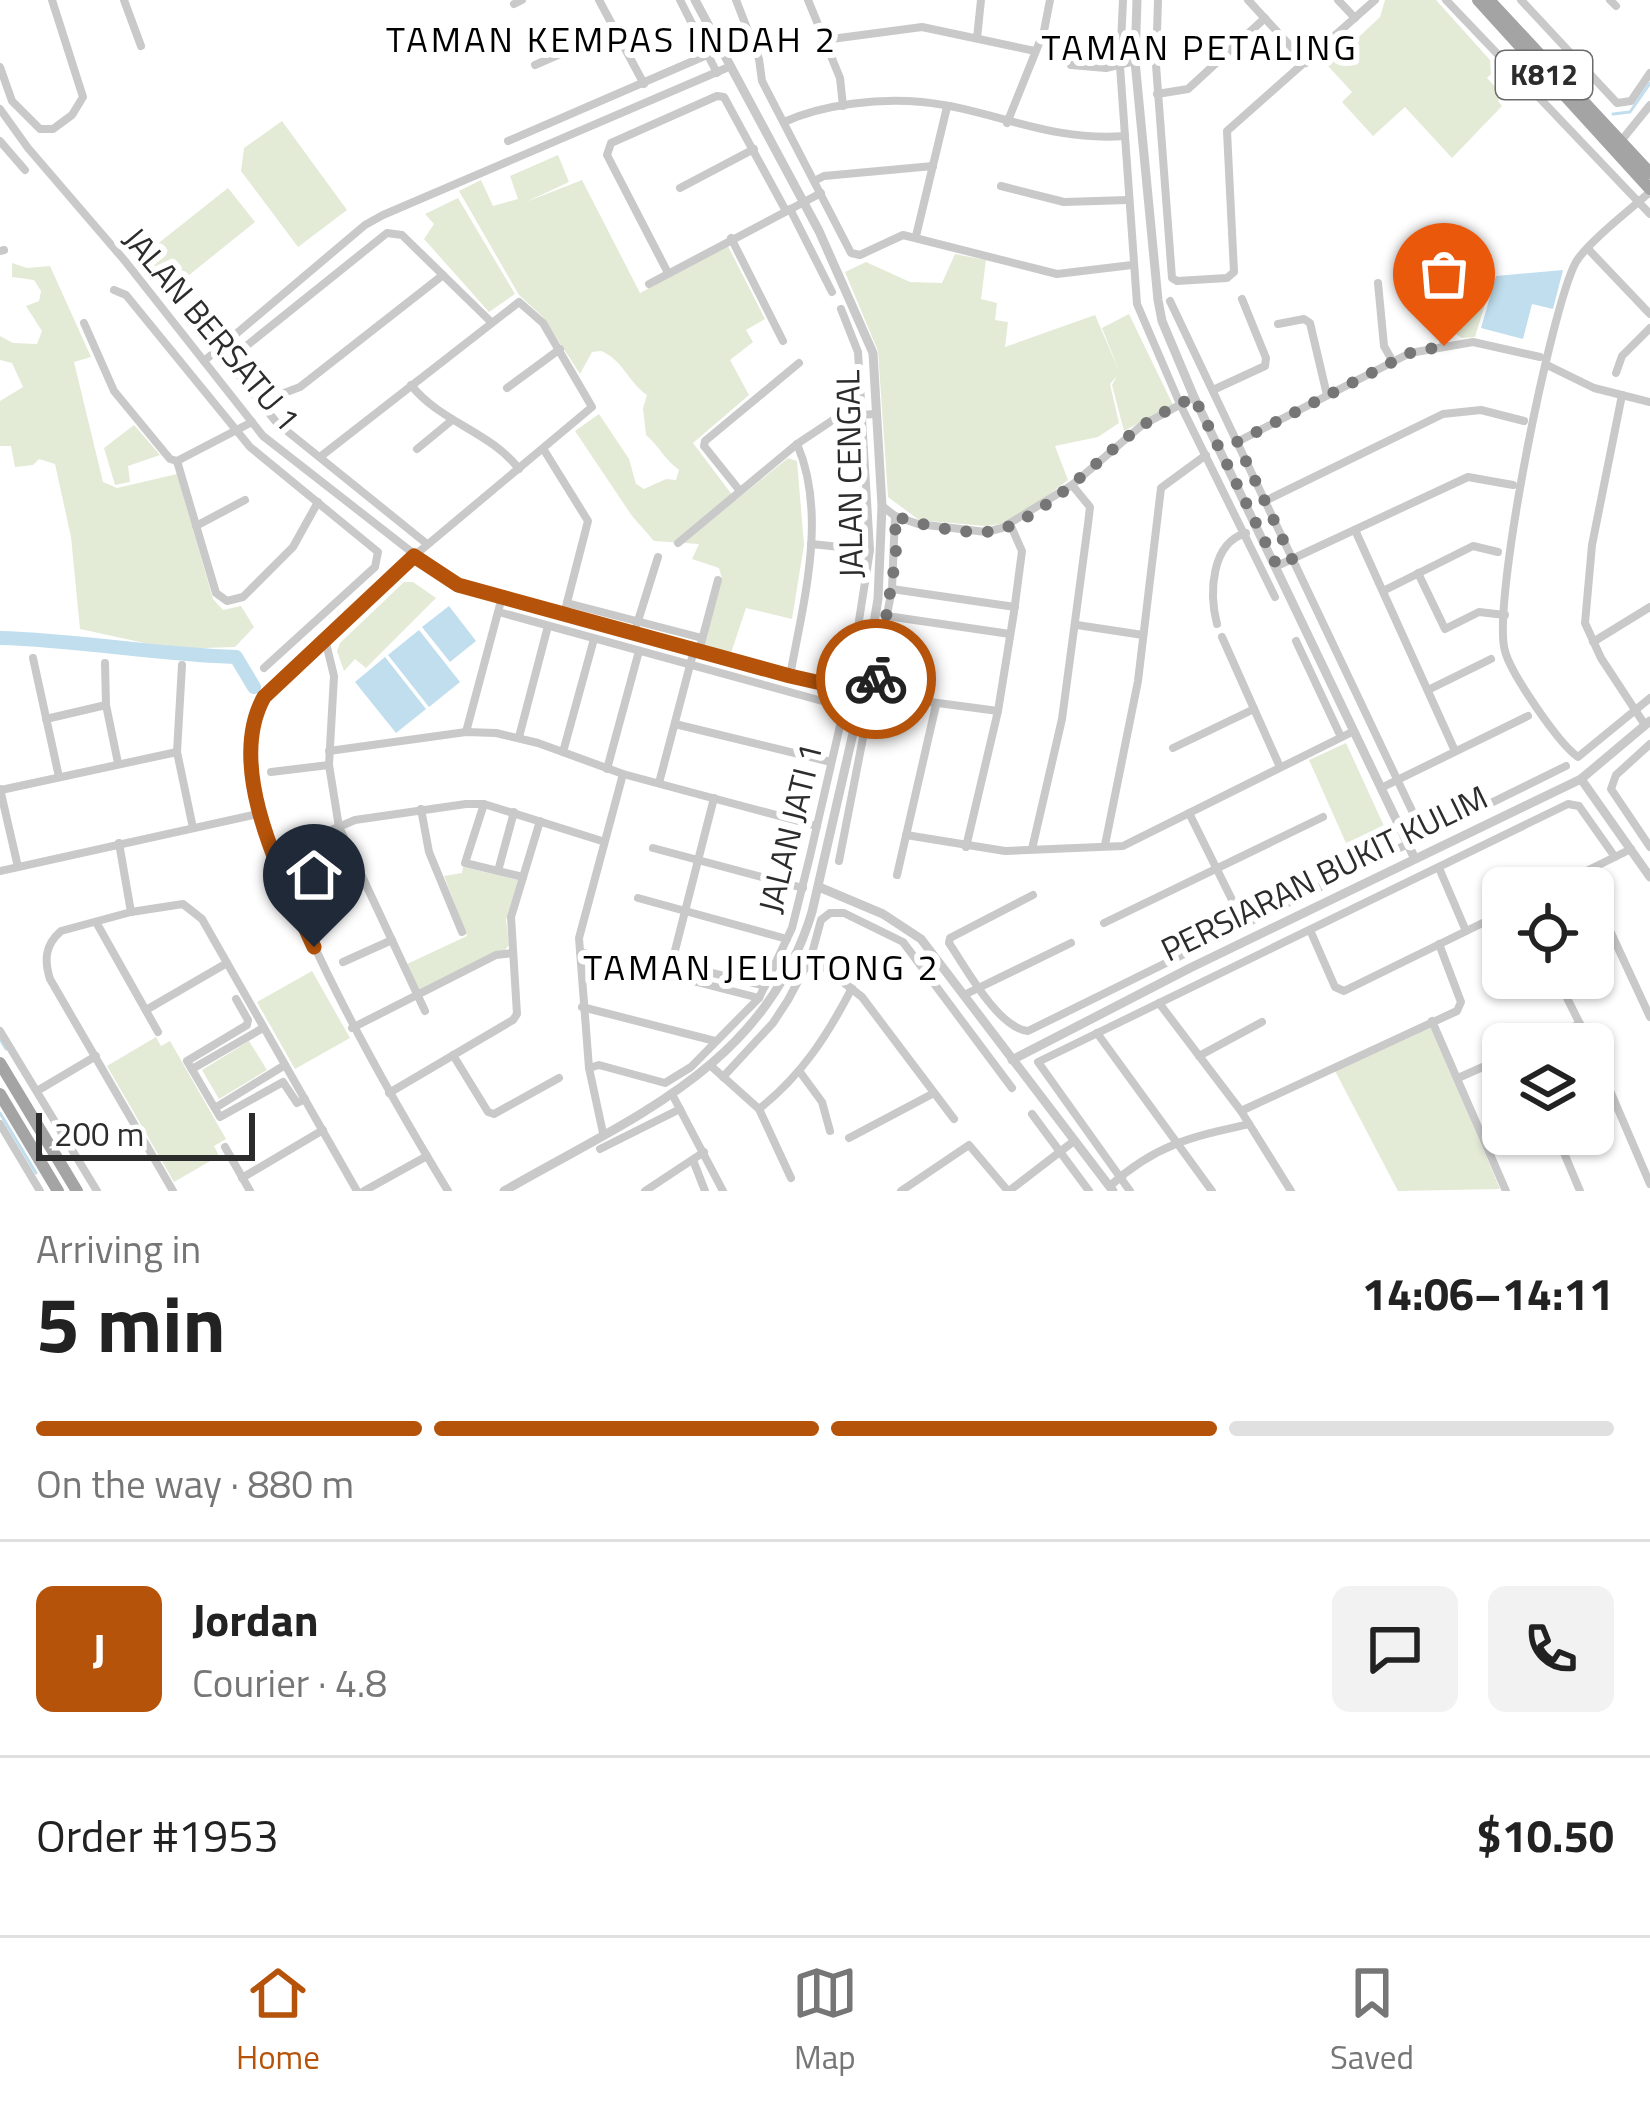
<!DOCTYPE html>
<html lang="en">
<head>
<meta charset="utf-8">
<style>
  :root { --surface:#fff; --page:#f2f2f2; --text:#222; --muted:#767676; --line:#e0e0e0; --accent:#b45309 }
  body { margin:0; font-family:"Titillium Web",sans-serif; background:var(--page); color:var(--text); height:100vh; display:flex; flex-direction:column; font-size:45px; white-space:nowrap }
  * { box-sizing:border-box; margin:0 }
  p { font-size:39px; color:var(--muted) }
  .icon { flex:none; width:66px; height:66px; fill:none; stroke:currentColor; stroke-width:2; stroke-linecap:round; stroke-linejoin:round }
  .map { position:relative; height:1191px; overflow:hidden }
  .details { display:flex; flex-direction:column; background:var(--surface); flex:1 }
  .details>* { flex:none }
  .fabs { position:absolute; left:1482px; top:867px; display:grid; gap:24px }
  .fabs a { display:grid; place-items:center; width:132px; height:132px; border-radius:18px; background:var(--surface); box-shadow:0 3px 9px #0004; font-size:60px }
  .scale { position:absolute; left:36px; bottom:30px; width:219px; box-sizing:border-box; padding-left:12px; border:6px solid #2c2c2c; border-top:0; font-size:33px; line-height:42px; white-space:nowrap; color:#2c2c2c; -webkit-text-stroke:9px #fff; paint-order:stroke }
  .pin { position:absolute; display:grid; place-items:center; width:102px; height:102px; color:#fff; margin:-123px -51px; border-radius:50% 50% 50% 0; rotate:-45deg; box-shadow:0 0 12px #0007 }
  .pin .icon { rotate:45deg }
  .courier { position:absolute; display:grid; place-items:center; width:120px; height:120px; margin:-60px; border:9px solid #b45309; border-radius:50%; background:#fff; color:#222; box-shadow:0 3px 15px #0007 }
  .summary em { font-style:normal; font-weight:700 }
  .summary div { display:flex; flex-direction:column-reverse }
  .summary { display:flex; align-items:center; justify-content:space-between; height:204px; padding:0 36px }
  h1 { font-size:78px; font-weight:700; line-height:90px }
  .bar { display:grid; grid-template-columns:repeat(4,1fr); gap:18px 12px; align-content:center; height:144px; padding:0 36px }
  .bar i { height:15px; border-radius:9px; background:var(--line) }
  .bar .current { background:var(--accent) }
  .bar p { grid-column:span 4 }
  .line { display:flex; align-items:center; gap:30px; padding:0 36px; border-top:3px solid var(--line) }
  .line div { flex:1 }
  .round { display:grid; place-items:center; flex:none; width:126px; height:126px; border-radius:18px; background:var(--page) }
  .dock { display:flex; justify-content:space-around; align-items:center; height:168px; border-top:3px solid var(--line); background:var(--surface); font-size:33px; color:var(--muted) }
  .dock a { display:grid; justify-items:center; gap:6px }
  .dock .current { color:var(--accent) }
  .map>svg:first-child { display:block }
  .green { fill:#e3ebd7 }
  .water { fill:#c0deee }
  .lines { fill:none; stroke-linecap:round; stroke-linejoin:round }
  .stream { stroke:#c0deee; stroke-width:3 }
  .river { stroke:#c0deee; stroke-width:14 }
  .minor { stroke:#c9c9c9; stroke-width:8 }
  .tertiary { stroke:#c9c9c9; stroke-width:9 }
  .primary { stroke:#a4a4a4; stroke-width:12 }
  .done { stroke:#767676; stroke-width:12; stroke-dasharray:0 21.6 }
  .route { stroke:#b45309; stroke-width:15 }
  .labels { text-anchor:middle; stroke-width:12; stroke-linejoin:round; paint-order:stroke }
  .shield { fill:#fff; stroke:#6b6b6b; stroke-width:3 }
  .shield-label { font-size:30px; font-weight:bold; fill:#2c2c2c }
  .street-label { font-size:33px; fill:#2c2c2c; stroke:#fff }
  .neighbourhood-label { font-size:36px; letter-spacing:3px; fill:#000; stroke:#fff }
</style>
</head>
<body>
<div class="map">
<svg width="1650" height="1191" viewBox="0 0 1650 1191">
  <rect width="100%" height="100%" fill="#fff"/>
  <!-- green -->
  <g class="green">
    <path d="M1385,0H1436L1490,60L1491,74L1487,78L1503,95L1498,101L1502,106L1452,158L1405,107L1373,136L1342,102L1352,92L1328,66L1380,17Z"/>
    <path d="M282,121L347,210L298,247L241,171L244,148Z"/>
    <path d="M558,155L569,182L526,202L582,180L640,293L728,246L765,319L746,330L753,342L730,360L749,395L693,443L736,500L788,458L797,461L804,545L792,619L746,608L730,656L702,649L722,579L719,568L692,559L699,544L654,541L632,516L575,431L599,414L629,459L636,484L644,489L666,479L676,480L679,470C665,460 659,446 646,435L643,408L647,395C629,383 623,360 601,351L592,352L580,374L543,317L519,295L459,191L481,180L493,206L518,199L510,176Z"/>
    <path d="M228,188L255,222L168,292L141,257Z"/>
    <path d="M458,198L515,294L489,312L424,239L434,224L425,214Z"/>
    <path d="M955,254L986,260L981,299L997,303L995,320L1008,322L1005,347L1095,315L1120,373L1102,328L1129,314L1173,405L1124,431L1112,385L1117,376L1110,384L1119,423L1098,437L1055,446L1068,480L1029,510L1001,524L985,526L919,520L888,497L878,351L845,272L866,262L910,282L942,283Z"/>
    <path d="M12,263L27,268L50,266L91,357L74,362L103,482L117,488L177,474L213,599L223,610L241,606L254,627L235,647L172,649L80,629L71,537L55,464L39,459L33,465L15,467L11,446H0V401L23,387L12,363L0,360V336L13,343L37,344L42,331L26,306L39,301L41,291L34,280L12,277Z"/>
    <path d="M1491,270L1492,281L1475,337L1462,338L1453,332L1448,274Z"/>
    <path d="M134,425L160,455L128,466L130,482L115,485L104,448Z"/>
    <path d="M404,582H413L436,598L366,668L355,659L344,671L337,651L340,643Z"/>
    <path d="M1346,743L1384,826L1346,843L1309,760Z"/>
    <path d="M463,867L518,880L506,920L509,945L504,951L420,993L407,964L467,936L444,876L462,873Z"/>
    <path d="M312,971L350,1038L295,1069L257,1002Z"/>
    <path d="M1430,1024L1500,1189L1398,1191L1334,1069Z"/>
    <path d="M156,1037L161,1046L170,1041L226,1139L214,1146L219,1156L174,1182L107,1066Z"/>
    <path d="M249,1041L267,1070L219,1099L202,1070Z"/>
  </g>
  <!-- water -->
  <g class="water">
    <path d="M1563,270L1553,309L1532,304L1523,339L1481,328L1496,276Z"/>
    <path d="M449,606L476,641L450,662L422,627Z"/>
    <path d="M419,630L460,682L429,707L388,655Z"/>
    <path d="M385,657L426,709L396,733L355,682Z"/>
  </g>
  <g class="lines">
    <!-- stream -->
    <g class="stream">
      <path d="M1613,114L1630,112L1650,83"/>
      <path d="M0,1039L6,1049"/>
      <path d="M0,1113L36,1173"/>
    </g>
    <!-- river -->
    <path class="river" d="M0,638C80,640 157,655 236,657L254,687"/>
    <!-- minor -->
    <g class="minor">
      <path d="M124,0L141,46"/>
      <path d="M599,0L644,84"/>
      <path d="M680,0L717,73"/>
      <path d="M736,0L759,59L762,81L851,253L860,255L903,235L1057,274L1132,265"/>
      <path d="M808,0L840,78L843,106"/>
      <path d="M1123,0L1120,66L1137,304L1180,404L1275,597"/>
      <path d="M1158,0L1156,65L1172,278L1177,281L1227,278L1234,272L1227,131L1375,0"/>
      <path d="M1248,0L1306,63"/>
      <path d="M1338,0L1355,18"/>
      <path d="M1446,0L1650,214"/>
      <path d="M1521,0L1617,103L1631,101L1650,73"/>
      <path d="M1610,0L1616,6"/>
      <path d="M514,4L522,0"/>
      <path d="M977,38L981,0"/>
      <path d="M824,40L922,27L1035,51"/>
      <path d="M535,65L615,30"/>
      <path d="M1071,65L1106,68L1135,61"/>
      <path d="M0,67L12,101L40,129H53L72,115L83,97L52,0"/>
      <path d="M1157,94L1188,89L1265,18"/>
      <path d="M0,109L28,148L125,261L263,436L450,582L848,691L998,711"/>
      <path d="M784,122C824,104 879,98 922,102C993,109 1047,142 1125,136"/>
      <path d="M1007,123L1044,31L1050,0"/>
      <path d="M0,141L25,170"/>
      <path d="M508,141L707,55"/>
      <path d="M1621,141L1650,105"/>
      <path d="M814,181L824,176L933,166"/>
      <path d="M1001,186L1064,202L1128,200"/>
      <path d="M680,188L754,149"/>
      <path d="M1650,192C1632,208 1587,243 1576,262C1551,307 1491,605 1505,651C1511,674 1559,744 1578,757L1650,698"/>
      <path d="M790,209L832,292"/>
      <path d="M916,236L947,107"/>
      <path d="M731,238L783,341"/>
      <path d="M1589,250L1650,314"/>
      <path d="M0,251L4,250"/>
      <path d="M667,271L607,155L611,143L717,96L724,97L786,211"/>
      <path d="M1378,283L1384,346L1393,362"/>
      <path d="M1435,283L1444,346"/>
      <path d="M649,284L821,193"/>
      <path d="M114,290L126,295L250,447L378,552L375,567L264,668"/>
      <path d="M1170,301L1424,836"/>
      <path d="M84,323L114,391L170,459L177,461"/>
      <path d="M1278,324L1304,319L1310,323L1327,395"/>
      <path d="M204,361L365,225L383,215L731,66"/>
      <path d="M1547,365L1594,388L1650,402"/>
      <path d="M1616,373L1622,356L1650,328"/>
      <path d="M411,385C440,422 491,432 519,469"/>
      <path d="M507,388L560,349"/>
      <path d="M1213,390L1265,366L1266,358L1242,299"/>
      <path d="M1622,395L1592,545L1585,623L1601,658L1645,725"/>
      <path d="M260,402L300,387L443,275"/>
      <path d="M1237,442L1410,353L1473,342L1540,357"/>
      <path d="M417,449L451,421"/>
      <path d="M544,450L588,521L564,614"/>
      <path d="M320,457L519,302L543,323L592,407L414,556L264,697C244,732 250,793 263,832C273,863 290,894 304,924C346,1017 395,1104 448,1191"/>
      <path d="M177,461L216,593L227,601L243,597L293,547L318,502"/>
      <path d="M177,461L252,422"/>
      <path d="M740,491L704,446L705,441L799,363"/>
      <path d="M1265,501L1443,414L1481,410L1524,421"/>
      <path d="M882,506L895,516L918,524L986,532L1002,528L1072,485L1141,426L1194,397"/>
      <path d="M196,526L245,500"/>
      <path d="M1355,530L1455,751"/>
      <path d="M678,543L797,444L839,416L876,414"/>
      <path d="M427,544L277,423L233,368L235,355L387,233L402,235L490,321"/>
      <path d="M811,544L870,550"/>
      <path d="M1277,566L1468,477L1513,485"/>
      <path d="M1418,573L1445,629L1479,612L1505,615"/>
      <path d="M892,589L1015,607"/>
      <path d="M1383,591L1473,546L1498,552"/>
      <path d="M567,603L702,638"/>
      <path d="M499,612L844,707"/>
      <path d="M887,616L1010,634"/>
      <path d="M637,624L658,557"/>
      <path d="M1217,624C1209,593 1211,543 1246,533"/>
      <path d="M1077,625L1143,635"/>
      <path d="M1222,637L1280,767"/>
      <path d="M325,639L334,676L329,765L339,827L425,1011"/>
      <path d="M1296,641L1341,737"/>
      <path d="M1593,642L1650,607"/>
      <path d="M699,651L718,580"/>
      <path d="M33,658L59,777"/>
      <path d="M105,663L106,705L118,763"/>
      <path d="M182,665L177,752L193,828"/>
      <path d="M790,676C803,603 828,515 797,444"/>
      <path d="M1428,690L1491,659"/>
      <path d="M46,719L106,705"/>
      <path d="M675,724L831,762"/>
      <path d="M466,732L502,597"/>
      <path d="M519,737L548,626"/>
      <path d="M1650,744L1616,775L1611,789L1650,847"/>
      <path d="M1173,748L1254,709"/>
      <path d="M329,751L466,732L496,733L538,743L623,774L817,826"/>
      <path d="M563,752L594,639"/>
      <path d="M607,769L639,651"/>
      <path d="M271,772L329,765"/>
      <path d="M659,783L694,650"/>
      <path d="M1381,788L1528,716"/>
      <path d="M0,789L18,867"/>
      <path d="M1,790L177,752"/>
      <path d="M484,804L465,863L523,877"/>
      <path d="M421,809L429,852L462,932"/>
      <path d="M1189,813L1243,922"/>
      <path d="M906,835L1005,851L1123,846L1354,731"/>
      <path d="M119,843L131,912"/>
      <path d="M1105,845L1138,681L1161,488L1206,455"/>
      <path d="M291,847L355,820L466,804H484L602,841"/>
      <path d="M966,847L998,711L1014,612L1022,551L1010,524"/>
      <path d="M653,848L803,888"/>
      <path d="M1032,849L1062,719L1088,524L1090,507L1072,485"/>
      <path d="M839,861L892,589L895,516"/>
      <path d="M1439,868L1466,931"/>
      <path d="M0,871L258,814"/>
      <path d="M498,871L514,812"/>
      <path d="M897,875L936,705"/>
      <path d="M1552,888L1631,849"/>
      <path d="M1593,894L1650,1017"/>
      <path d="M1033,895L950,938L949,943C966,968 998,1028 1028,1031L1566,766"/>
      <path d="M638,898L787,939"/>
      <path d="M318,905L365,884"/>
      <path d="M96,922L158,1032"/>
      <path d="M1104,923L1323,817"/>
      <path d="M1310,930L1335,987L1344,991L1503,913"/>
      <path d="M580,952L759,998"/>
      <path d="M811,957L862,997L954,1119"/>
      <path d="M343,962L392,940"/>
      <path d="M672,963L765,986"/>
      <path d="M669,974L714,798"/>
      <path d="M1557,978L1590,1044"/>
      <path d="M964,995L1071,943"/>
      <path d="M236,999L248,1020L247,1025L187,1061L220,1117L283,1082L297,1103L305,1099"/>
      <path d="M1159,1003L1241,1111L1291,1191"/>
      <path d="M582,1007L715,1041"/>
      <path d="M146,1010L227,963"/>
      <path d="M1432,1021L1506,1191"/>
      <path d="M352,1028L496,955L513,953"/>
      <path d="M0,1031L97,1191"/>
      <path d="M1097,1033L1212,1191"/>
      <path d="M1535,1044L1580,1024"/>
      <path d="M1593,1051L1650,1184"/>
      <path d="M453,1055L488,1112L494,1114L559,1078"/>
      <path d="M1199,1056L1262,1022"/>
      <path d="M711,1066L759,1109L791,1178"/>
      <path d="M589,1068L599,1065L665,1083L691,1067L759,998L792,928L810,856L848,691L870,550L858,352L841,309"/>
      <path d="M192,1069L263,1028"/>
      <path d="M800,1072L822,1102L830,1131"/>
      <path d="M723,1077L773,1023L788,1000L811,957L821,920L830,913H844L903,942L1012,1088"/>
      <path d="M1458,1078L1503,1058"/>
      <path d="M37,1091L96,1056"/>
      <path d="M389,1093L513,1020L517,1014L511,917L540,821"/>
      <path d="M673,1096L723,1191"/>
      <path d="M215,1108L285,1065"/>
      <path d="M759,1109C802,1075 827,1036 852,988"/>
      <path d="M1241,1111L1457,1011L1461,1002L1439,944"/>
      <path d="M1032,1114L1089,1191"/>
      <path d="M0,1124L40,1191"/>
      <path d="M603,1133L589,1068L579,938L623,774"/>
      <path d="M1556,1134L1580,1191"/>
      <path d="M849,1138L934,1093"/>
      <path d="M225,1147L250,1191"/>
      <path d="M600,1149L680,1109"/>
      <path d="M693,1160L705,1191"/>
      <path d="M242,1178L323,1130"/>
      <path d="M1110,1186C1155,1145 1191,1137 1249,1124"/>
      <path d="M173,1191L50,979C44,960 45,945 61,931L131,912L183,904L202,919L357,1191"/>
      <path d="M364,1191L427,1156"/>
      <path d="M645,1191L704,1152"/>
      <path d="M901,1191L969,1145L1008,1191"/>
      <path d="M1009,1191L1074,1141"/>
      <path d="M1130,1191L1038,1062L1568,804L1579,806L1615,857"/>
    </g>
    <!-- tertiary -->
    <g class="tertiary">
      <path d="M1137,0L1135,61L1158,300L1162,321L1194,397L1415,859"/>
      <path d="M1581,779L1650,877"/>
      <path d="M819,887L883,914L921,939L1113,1191"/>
      <path d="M1012,1060L1190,968L1581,779L1650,721"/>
      <path d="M504,1191C632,1117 765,1067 812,912L862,694L878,599L882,506L873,353L819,231L695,0"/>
    </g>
    <!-- primary -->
    <g class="primary">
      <path d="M1478,0L1650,189"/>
      <path d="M1489,0L1650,173"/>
      <path d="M0,1063L77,1191"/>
      <path d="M0,1094L58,1191"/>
    </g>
  </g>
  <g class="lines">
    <!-- done -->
    <path class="done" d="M876,679L896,556L895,516C922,525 957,533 986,532C1034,529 1100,456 1138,429C1155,416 1175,406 1194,397L1277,566L1292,559L1237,442L1410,353L1444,346"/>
    <!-- route -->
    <path class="route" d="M314,947C284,880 224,769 264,697L414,556L458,585L790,676L874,695L876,679"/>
  </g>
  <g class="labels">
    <!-- shield labels -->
    <rect class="shield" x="1496" y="51" width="96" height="48" rx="9"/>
    <g class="shield-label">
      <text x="1544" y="85">K812</text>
    </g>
    <!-- street labels -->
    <g class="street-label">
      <text transform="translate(212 329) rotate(50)" y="12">JALAN BERSATU 1</text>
      <text transform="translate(849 474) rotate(-91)" y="12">JALAN CENGAL</text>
      <text transform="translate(790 828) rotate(-76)" y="12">JALAN JATI 1</text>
      <text transform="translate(1324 873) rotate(-26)" y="12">PERSIARAN BUKIT KULIM</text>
    </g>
    <!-- neighbourhood labels -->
    <g class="neighbourhood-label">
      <text x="612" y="52">TAMAN KEMPAS INDAH 2</text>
      <text x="1200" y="60">TAMAN PETALING</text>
      <text x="762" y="980">TAMAN JELUTONG 2</text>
    </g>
  </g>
</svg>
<div class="fabs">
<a><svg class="icon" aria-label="locate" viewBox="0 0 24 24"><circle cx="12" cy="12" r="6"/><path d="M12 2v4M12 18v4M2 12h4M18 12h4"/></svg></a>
<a><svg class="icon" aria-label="layers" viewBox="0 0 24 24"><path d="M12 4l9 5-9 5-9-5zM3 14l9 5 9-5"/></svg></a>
</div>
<div class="scale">200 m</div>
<div class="pin" style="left:1444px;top:346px;background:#ea580c"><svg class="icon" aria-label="bag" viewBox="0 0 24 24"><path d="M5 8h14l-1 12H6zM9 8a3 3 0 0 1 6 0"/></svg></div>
<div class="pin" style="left:314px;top:947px;background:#1f2937"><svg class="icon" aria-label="home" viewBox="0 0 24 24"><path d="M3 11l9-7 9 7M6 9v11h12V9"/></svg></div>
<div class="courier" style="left:876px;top:679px"><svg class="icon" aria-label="bike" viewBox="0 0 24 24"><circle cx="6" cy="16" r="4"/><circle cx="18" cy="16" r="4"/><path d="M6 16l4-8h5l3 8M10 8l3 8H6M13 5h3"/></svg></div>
</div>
<section class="details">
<div class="summary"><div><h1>5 min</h1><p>Arriving in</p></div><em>14:06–14:11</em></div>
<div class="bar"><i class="current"></i><i class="current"></i><i class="current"></i><i></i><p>On the way · 880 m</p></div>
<div class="line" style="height:216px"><b class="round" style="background:var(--accent);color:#fff">J</b><div><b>Jordan</b><p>Courier · 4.8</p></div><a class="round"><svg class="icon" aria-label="chat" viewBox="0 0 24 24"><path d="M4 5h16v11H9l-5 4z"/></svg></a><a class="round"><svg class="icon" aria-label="phone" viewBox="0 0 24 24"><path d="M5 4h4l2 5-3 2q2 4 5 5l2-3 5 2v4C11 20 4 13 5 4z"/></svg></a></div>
<div class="line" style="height:156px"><div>Order #1953</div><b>$10.50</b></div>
</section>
<nav class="dock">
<a class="current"><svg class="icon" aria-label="home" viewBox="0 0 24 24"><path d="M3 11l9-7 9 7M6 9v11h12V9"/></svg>Home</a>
<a><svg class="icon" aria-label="map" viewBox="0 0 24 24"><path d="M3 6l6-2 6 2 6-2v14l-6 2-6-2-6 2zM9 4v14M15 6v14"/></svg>Map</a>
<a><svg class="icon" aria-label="saved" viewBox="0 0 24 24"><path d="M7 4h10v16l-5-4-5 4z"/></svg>Saved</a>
</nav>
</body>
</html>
